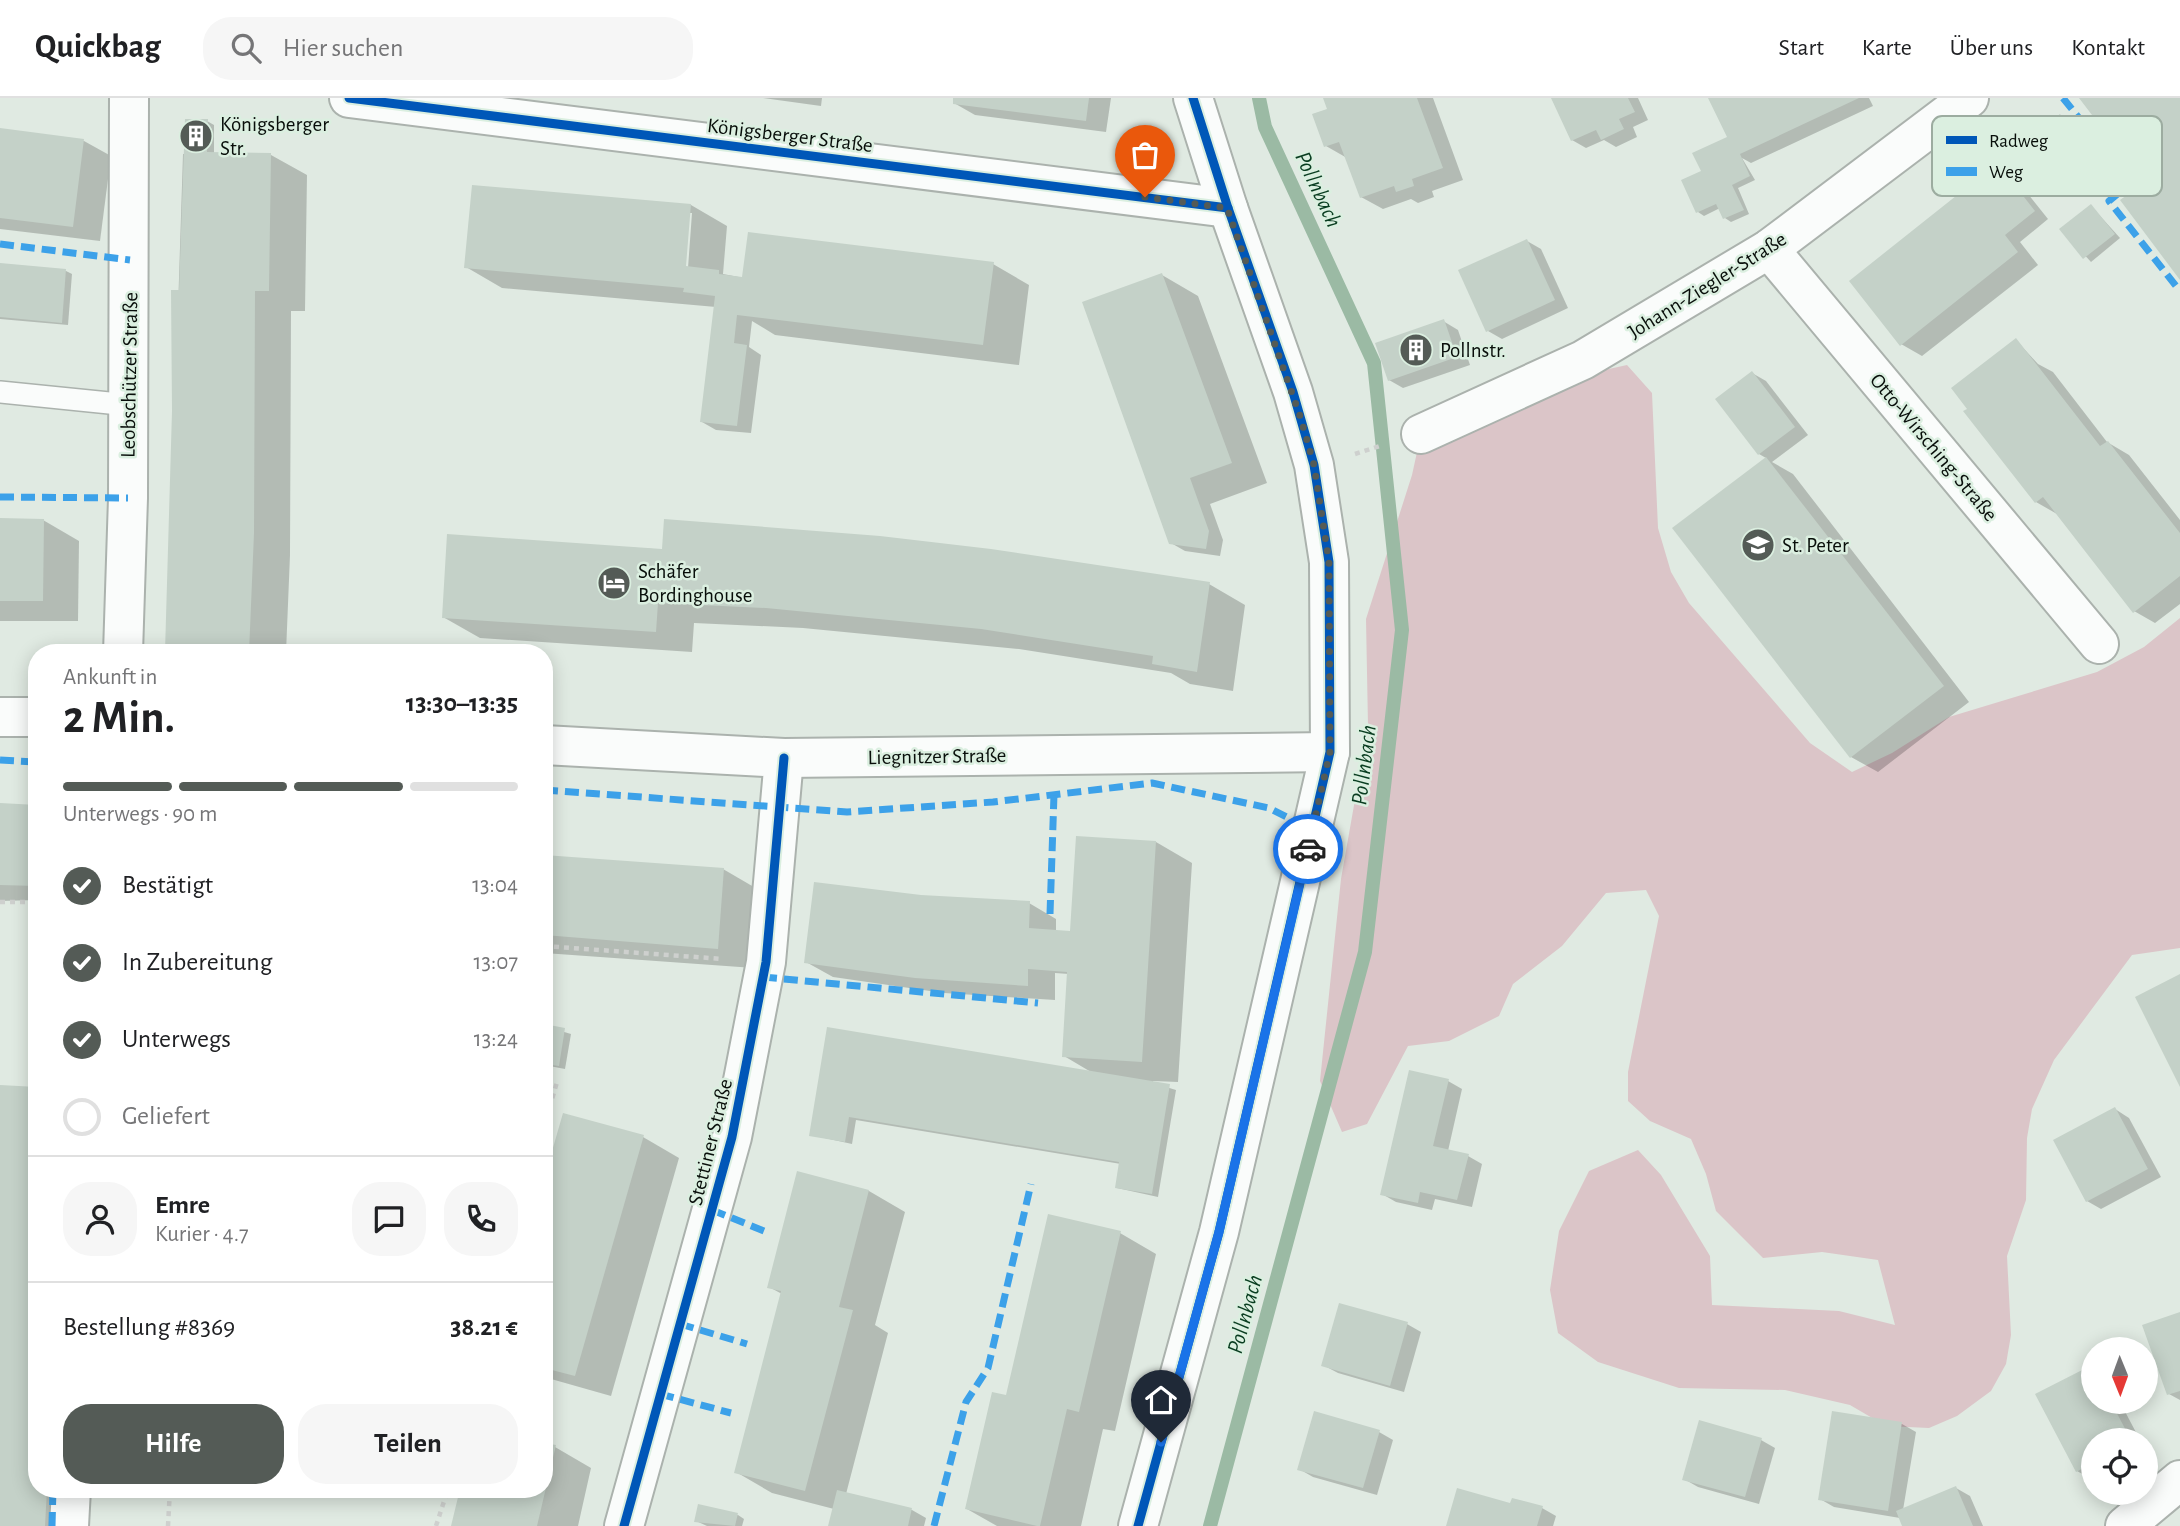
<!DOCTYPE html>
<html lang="de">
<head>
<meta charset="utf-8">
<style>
  :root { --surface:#fff; --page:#f6f6f6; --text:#202124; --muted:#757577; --line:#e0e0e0; --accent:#545b56 }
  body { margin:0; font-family:"Alegreya Sans",sans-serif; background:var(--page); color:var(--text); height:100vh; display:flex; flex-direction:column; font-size:26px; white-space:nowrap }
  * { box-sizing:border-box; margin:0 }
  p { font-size:23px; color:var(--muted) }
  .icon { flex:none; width:38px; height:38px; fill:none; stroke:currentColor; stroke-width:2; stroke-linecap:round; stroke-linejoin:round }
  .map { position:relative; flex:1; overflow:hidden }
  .details { position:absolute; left:28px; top:546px; width:525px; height:854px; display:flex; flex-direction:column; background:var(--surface); border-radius:28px; box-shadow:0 4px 18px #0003 }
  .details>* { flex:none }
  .needle { width:46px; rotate:179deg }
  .controls { position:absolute; left:2081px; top:1239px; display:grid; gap:14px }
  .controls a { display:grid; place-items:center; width:77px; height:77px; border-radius:50%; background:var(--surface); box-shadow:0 4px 18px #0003; font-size:35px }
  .pin { position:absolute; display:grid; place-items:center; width:60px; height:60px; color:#fff; margin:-72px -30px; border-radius:50% 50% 50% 0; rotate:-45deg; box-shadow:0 0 7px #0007 }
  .pin .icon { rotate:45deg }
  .courier { position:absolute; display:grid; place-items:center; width:70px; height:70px; margin:-35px; border:5px solid #1a73e8; border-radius:50%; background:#fff; color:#222; box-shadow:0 2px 9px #0007 }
  .headline em { font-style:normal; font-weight:700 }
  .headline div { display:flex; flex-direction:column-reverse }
  .headline { display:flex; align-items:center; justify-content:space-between; height:119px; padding:0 35px }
  h1 { font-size:46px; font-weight:700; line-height:52px }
  .bar { display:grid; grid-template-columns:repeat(4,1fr); gap:10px 7px; align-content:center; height:84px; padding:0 35px }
  .bar i { height:9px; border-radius:5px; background:var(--line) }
  .bar .current { background:var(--accent) }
  .bar p { grid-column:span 4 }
  .line { display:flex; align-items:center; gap:18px; padding:0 35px; border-top:2px solid var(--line) }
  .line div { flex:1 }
  .round { display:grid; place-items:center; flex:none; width:74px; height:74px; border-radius:28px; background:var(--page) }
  ol { padding:0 35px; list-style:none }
  li { display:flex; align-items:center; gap:21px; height:77px }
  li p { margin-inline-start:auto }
  li .icon { padding:7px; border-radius:50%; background:var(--accent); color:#fff; stroke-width:4 }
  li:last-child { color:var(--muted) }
  li i { width:38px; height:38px; border:4px solid var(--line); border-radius:50% }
  .cta { display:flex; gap:14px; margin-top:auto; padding:14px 35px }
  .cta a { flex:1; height:80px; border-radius:28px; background:var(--accent); color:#fff; font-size:28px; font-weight:700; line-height:80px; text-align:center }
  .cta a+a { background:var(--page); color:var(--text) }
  header { display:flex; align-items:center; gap:42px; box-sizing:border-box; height:98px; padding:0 35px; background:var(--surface); border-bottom:2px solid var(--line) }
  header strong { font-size:33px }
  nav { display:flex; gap:38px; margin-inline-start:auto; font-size:24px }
  .search { width:490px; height:63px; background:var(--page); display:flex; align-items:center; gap:18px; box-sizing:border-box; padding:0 24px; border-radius:28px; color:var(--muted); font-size:26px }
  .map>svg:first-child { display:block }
  .green { fill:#dbc5c8 }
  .shadow { fill:#0003; fill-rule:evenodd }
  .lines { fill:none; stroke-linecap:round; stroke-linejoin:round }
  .stream { stroke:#9bbaa4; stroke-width:14 }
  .building { fill:#c4d1c8 }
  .lane-casing { stroke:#abb2ad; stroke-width:24 }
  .street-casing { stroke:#abb2ad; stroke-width:42 }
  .path { stroke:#ced0ce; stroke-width:4.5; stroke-dasharray:5 5; stroke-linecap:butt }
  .lane { stroke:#fafcfb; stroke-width:21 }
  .street { stroke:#fafcfb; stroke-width:38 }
  .quiet { stroke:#3ca1e9; stroke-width:7; stroke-dasharray:14 7; stroke-linecap:butt }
  .cycleway-casing { stroke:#dbefe0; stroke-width:13 }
  .cycleway { stroke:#0057b8; stroke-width:9 }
  .done { stroke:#545b56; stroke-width:7; stroke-dasharray:0 12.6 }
  .route { stroke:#1a73e8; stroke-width:9 }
  .labels { text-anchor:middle; stroke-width:5; stroke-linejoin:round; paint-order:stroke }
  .poi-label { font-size:21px; fill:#080e0a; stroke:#dbefe0; text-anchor:start }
  .street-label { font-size:21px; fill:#080e0a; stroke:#dbefe0 }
  .water-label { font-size:23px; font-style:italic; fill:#093d20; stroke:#dbefe0 }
  .key { fill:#dbefe0; stroke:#9caca0; stroke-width:2 }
  .key-label { font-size:19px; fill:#080e0a }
</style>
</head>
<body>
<header>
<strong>Quickbag</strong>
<div class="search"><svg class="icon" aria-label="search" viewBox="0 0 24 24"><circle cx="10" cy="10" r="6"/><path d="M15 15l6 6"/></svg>Hier suchen</div>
<nav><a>Start</a><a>Karte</a><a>Über uns</a><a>Kontakt</a></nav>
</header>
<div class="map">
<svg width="2180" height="1428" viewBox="0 0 2180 1428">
  <rect width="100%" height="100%" fill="#e0eae2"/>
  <!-- green -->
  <path class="green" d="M1627,267L1652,295L1658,430L1671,474L1689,505L1810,645L1852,674L1892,655L1949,619L2097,574L2144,549L2180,520V850L2132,857L2054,962L2032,1011L2027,1040L2026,1102L2007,1158L2011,1237L2006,1266L1991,1293L1957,1318L1929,1330L1886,1328L1850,1307L1785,1292L1679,1290L1598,1264L1558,1235L1550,1192L1559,1133L1589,1073L1638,1052L1661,1077L1710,1158L1712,1207L1839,1213L1895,1227L1878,1162L1822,1154L1763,1160L1716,1113L1706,1076L1691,1041L1650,1023L1628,1003V974L1659,818L1646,792L1606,795L1562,848L1513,886L1499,918L1449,943L1408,948L1367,1026L1342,1034L1320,983L1341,781L1368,628L1366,521L1412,377L1421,336L1586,276Z"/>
  <!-- shadow -->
  <g class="shadow">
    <path d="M763,0H822L821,8Z"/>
    <path d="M955,0H1111L1106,34L975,17L954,5Z"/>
    <path d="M1325,0H1433L1463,82L1432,93L1434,99L1418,105L1411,101L1383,111L1361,99L1347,60L1326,48L1329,12Z"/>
    <path d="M1553,0H1638L1648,22L1633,29L1637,39L1616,49L1604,42L1586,50L1572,42Z"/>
    <path d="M1710,0H1869L1873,8L1751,65L1742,60L1755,82L1738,90L1749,116L1731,124L1725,120L1720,110L1704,118L1698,114L1703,73L1729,40Z"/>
    <path d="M207,23L214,27V56L271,57L307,77L305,213H291L290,457L286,555L167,553L183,56H190Z"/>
    <path d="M0,32L84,43L111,58L100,143L0,131Z"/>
    <path d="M1987,54L2001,62L2048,121L2020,144L2038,167L1922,258L1901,246Z"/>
    <path d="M473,89L691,107L727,128L723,176L744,180L993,166L1029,187L1019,267L775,237L752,223L749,249L761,257L751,335L716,332L702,324L716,209L502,190L466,169ZM689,115H692L688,170H684Z"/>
    <path d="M2091,108L2120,140L2091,164L2061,131Z"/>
    <path d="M1527,143L1541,151L1568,210L1502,241L1488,233Z"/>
    <path d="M0,167L66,173L72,176L68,227L0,221Z"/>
    <path d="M1162,177L1198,198L1267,385L1210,406L1223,442L1220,458L1185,453L1171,445Z"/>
    <path d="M1443,223L1458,232L1470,267L1403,290L1389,282Z"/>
    <path d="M2016,242L2038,266L2053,274L2107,344L2129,357L2180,422V506L2155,525L2134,513L2057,416L2036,404Z"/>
    <path d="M1752,275L1766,283L1808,337L1772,364L1793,376L1969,604L1878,674L1851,659L1766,360L1759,356Z"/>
    <path d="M43,422L79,443L78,523H0V423Z"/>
    <path d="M448,438L1209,486L1245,507L1233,593L1190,586L1171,575L1019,551L803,530L694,525L692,554L480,540L443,519Z"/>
    <path d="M0,707L37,709V802L0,803Z"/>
    <path d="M1156,744L1192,765L1178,984L1153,983V985L1176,992L1158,1099L1117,1090L1121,1066L856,1022L852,1046L811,1037L829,931L1091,974L1064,958L1069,876L1055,875V902L944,895L833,879L806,864L921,799L1029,805L1056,821V834H1069Z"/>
    <path d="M544,758L723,771L759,792L754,870L544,855Z"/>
    <path d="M544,928L571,936L565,971L544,967Z"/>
    <path d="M1448,983L1462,991L1448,1053L1468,1058L1482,1066L1472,1109L1435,1101L1432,1112L1396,1104L1382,1096Z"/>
    <path d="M0,989L37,1391H74L72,1428H0Z"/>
    <path d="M2115,1011L2129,1020L2161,1079L2101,1111L2087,1103Z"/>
    <path d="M643,1039L679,1060L611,1298L544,1279V1087Z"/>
    <path d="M799,1075L869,1093L905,1114L875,1227L888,1235L846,1396L912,1412L926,1420L924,1428H830L834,1411L772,1395L736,1374L782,1196L769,1189Z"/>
    <path d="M1120,1135L1156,1156L1115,1333L1103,1331L1081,1428H997L967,1411L1007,1299Z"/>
    <path d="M2180,1215V1302L2169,1296Z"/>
    <path d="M1407,1226L1421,1234L1404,1294L1338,1275L1323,1267Z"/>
    <path d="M2092,1269L2093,1304H2120L2140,1342H2093L2091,1381L2077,1373Z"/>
    <path d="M1834,1315L1902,1326L1916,1334L1903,1412L1956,1390L1970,1398L1983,1428H1904L1900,1420L1834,1409L1820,1401Z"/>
    <path d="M1379,1334L1393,1342L1377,1397L1313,1379L1299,1371Z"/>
    <path d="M1761,1342L1775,1350L1759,1406L1698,1389L1684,1381Z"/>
    <path d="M555,1349L591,1370L578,1428H453L544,1391Z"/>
    <path d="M1512,1407L1542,1410L1556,1418L1553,1428H1448Z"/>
    <path d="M738,1417L744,1421L742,1428H707L696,1423Z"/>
  </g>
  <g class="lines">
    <!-- stream -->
    <path class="stream" d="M1210,1428L1365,854L1402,532L1374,265L1265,29L1259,0"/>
  </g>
  <!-- building -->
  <g class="building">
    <path d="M953,0H1089L1086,23L953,6Z"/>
    <path d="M1323,0H1417L1443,70L1412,81L1414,88L1396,94L1394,88L1360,100L1339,44L1324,49L1312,16L1327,11Z"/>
    <path d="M1551,0H1628L1635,14L1619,21L1624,31L1601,42L1596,32L1571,43Z"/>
    <path d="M1708,0H1859L1740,56L1750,78L1732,87L1744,112L1723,121L1716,106L1696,115L1681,82L1701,73L1692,55L1727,39Z"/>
    <path d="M2079,0H2180V182L2120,102L2144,85Z"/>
    <path d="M2060,16L2093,58L2069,78L2035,36Z"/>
    <path d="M185,21H208L207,54L271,55L269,193H255L254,435L249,555L165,554L172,313L171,192H179Z"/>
    <path d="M0,30L84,41L73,129L0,120Z"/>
    <path d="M1987,52L2035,113L2005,137L2018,154L1900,248L1849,183L1966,90L1955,76Z"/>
    <path d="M472,87L691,106L686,168L719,172V176L742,179L748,134L994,164L983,247L737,217L734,245L747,247L737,328L700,324L715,198L683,194L684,190L464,170Z"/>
    <path d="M2091,106L2115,136L2083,161L2059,131Z"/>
    <path d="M1527,141L1555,202L1486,234L1458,172Z"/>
    <path d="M0,165L66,171L62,225L0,219Z"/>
    <path d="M1162,175L1232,365L1190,380L1209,433L1206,451L1169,446L1082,204Z"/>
    <path d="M1444,221L1457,259L1388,283L1375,245Z"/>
    <path d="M2016,240L2100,348L2108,343L2180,435V478L2133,515L2043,399L2035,405L1963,313L1967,311L1951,290Z"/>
    <path d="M1752,273L1795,329L1758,357L1715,301Z"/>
    <path d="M1766,359L1944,588L1850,660L1672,430Z"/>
    <path d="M0,420L44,421L43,503H0Z"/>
    <path d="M664,421L880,438L991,451L1210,484L1197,574L1152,566L1153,558L981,531L766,510L658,505L656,534L442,520L447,436L662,451Z"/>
    <path d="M0,705L37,707V788L0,787Z"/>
    <path d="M1076,738L1156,743L1142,964L1062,959L1067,874L1028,871V888L915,880L804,865L814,784L921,797L1030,803L1029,830L1070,833Z"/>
    <path d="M544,757L724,770L718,851L544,837Z"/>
    <path d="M2180,876V989L2135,899Z"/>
    <path d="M544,926L565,930L559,968L544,966Z"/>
    <path d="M827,929L1170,986L1152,1096L1115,1090L1119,1064L849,1019L845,1044L809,1038Z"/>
    <path d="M1409,972L1449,981L1433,1048L1469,1056L1457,1102L1420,1094L1418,1105L1380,1097Z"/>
    <path d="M0,987L37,989V1391H47L45,1428H0Z"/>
    <path d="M2115,1009L2148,1071L2086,1104L2053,1042Z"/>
    <path d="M563,1015L644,1037L575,1278L544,1270V1081Z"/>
    <path d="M797,1073L869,1092L839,1209L853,1212L805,1393L734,1375L781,1193L767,1190Z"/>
    <path d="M1048,1116L1121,1133L1079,1314L1067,1311L1040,1428H1037L965,1411L992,1294L1006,1297Z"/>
    <path d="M1339,1205L1408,1224L1390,1288L1321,1268Z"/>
    <path d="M2180,1214V1293L2167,1297L2142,1227Z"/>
    <path d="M2092,1267L2093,1304H2111L2131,1342H2093V1365L2076,1374L2035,1296Z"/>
    <path d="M1314,1313L1380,1332L1363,1390L1297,1372Z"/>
    <path d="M1832,1313L1902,1324L1888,1413L1818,1402Z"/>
    <path d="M1699,1322L1762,1340L1745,1399L1682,1382Z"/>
    <path d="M544,1345L556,1347L537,1428H451L460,1391H544Z"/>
    <path d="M1956,1388L1973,1428H1902L1896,1413Z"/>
    <path d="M1457,1390L1510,1405L1512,1400L1543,1408L1537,1428H1446Z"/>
    <path d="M837,1392L912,1410L908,1428H828Z"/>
    <path d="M698,1406L738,1415L735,1428L694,1424Z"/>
  </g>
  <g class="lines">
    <defs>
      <path id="lane" d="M0,294L129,307"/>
      <g id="street">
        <path d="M349,0L1228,110"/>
        <path d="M1769,151L2099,546"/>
        <path d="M1421,336L1583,262L1769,151L1969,0"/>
        <path d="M123,555L128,400L129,0"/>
        <path d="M0,619H37"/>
        <path d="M544,647L784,660L1330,654"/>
        <path d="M69,1428L71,1391"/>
        <path d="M624,1428L732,1039L766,864L784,660"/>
        <path d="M1138,1428L1219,1134L1330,654L1329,464L1314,367L1293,294L1228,110L1193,0"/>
        <path d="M2125,1428L2180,1382"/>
      </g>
    </defs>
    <!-- lane casing -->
    <use href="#lane" class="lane-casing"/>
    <!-- street casing -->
    <use href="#street" class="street-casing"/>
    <!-- path -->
    <g class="path">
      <path d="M1355,356L1380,348"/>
      <path d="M0,804H37"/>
      <path d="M544,848L723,861"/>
      <path d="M544,1029L557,984"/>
      <path d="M168,1428L170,1391"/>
      <path d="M436,1428L448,1391"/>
    </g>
    <!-- lane -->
    <use href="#lane" class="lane"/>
    <!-- street -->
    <use href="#street" class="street"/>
    <!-- quiet -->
    <g class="quiet">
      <path d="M2063,0L2131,85L2109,103L2180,193"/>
      <path d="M0,146L130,162"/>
      <path d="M0,399L128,400"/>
      <path d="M0,662L37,664"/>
      <path d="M544,692L847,714L993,704L1152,685L1269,710L1312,732"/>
      <path d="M1050,816L1054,696"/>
      <path d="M763,879L1038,905"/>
      <path d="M712,1112L769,1135"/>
      <path d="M680,1226L747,1246"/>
      <path d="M660,1296L731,1315"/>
      <path d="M52,1428L53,1391"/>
      <path d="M934,1428L966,1304L988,1270L1031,1086"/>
    </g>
    <defs>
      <g id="cycleway">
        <path d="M349,0L1228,110"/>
        <path d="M624,1428L732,1039L766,864L784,660"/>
        <path d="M1138,1428L1219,1134L1330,654L1329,464L1314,367L1293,294L1228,110L1193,0"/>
      </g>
    </defs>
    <!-- cycleway casing -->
    <use href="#cycleway" class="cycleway-casing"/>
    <!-- cycleway -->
    <use href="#cycleway" class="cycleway"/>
  </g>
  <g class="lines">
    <!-- done -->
    <path class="done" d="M1145,99L1227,110L1300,318L1314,367L1329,464L1330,654L1308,751"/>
    <!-- route -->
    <path class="route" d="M1161,1344L1219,1134L1308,751"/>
  </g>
  <!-- icons -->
  <defs>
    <symbol id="building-disc" viewBox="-11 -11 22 22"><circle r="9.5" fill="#545b56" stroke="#dbefe0"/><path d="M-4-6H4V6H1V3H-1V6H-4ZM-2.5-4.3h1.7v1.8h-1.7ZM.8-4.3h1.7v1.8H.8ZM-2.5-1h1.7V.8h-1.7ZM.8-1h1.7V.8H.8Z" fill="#fff"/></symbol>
    <symbol id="school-disc" viewBox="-11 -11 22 22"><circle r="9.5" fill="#545b56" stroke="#dbefe0"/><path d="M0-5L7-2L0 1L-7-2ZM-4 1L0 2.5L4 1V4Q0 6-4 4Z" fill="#fff"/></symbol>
    <symbol id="hotel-disc" viewBox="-11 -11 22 22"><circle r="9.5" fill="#545b56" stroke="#dbefe0"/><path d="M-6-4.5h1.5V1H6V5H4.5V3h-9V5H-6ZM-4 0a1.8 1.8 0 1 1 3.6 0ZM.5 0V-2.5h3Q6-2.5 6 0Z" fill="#fff"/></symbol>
  </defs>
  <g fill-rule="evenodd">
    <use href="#building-disc" x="177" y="19" width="38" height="38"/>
    <use href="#building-disc" x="1397" y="233" width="38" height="38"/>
    <use href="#school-disc" x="1739" y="428" width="38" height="38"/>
    <use href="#hotel-disc" x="595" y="466" width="38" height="38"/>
  </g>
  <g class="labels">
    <!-- poi labels -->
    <g class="poi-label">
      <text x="220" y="33">Königsberger<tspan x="220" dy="24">Str.</tspan></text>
      <text x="1440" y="259">Pollnstr.</text>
      <text x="1782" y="454">St. Peter</text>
      <text x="638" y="480">Schäfer<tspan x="638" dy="24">Bordinghouse</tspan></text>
    </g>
    <!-- street labels -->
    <g class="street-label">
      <text transform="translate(790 37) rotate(7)" y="7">Königsberger Straße</text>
      <text transform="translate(1707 187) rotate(-32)" y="7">Johann-Ziegler-Straße</text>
      <text transform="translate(129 277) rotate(-89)" y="7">Leobschützer Straße</text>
      <text transform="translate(1934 349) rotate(50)" y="7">Otto-Wirsching-Straße</text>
      <text transform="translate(937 658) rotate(-1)" y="7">Liegnitzer Straße</text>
      <text transform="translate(710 1044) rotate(-76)" y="7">Stettiner Straße</text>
    </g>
    <!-- water labels -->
    <g class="water-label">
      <text transform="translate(1319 91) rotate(65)" y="8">Pollnbach</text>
      <text transform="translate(1363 667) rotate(-83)" y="8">Pollnbach</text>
      <text transform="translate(1244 1216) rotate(-75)" y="8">Pollnbach</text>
    </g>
  </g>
  <!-- legend -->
  <rect x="1932" y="18" width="230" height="80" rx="10" class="key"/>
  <rect x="1946" y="38" width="31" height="8" fill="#0057b8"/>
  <rect x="1946" y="69" width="31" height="9" fill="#3ca1e9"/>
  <g class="key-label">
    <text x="1989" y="49">Radweg</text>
    <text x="1989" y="80">Weg</text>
  </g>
</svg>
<div class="controls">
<a><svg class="needle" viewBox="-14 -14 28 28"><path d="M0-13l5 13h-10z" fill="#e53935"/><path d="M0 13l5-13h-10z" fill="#757577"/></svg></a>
<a><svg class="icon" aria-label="locate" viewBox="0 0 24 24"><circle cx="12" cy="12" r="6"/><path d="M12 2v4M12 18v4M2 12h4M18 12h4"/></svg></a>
</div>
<div class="pin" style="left:1145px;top:99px;background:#ea580c"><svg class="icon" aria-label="bag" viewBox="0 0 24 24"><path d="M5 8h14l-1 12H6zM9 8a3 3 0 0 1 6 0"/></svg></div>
<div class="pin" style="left:1161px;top:1344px;background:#1f2937"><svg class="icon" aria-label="home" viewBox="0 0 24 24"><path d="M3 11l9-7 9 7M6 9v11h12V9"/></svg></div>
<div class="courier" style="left:1308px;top:751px"><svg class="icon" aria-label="car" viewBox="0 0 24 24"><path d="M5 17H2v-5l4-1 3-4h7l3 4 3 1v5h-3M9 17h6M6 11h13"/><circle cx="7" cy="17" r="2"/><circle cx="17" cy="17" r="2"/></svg></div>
<section class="details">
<div class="headline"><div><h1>2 Min.</h1><p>Ankunft in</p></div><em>13:30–13:35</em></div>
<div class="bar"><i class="current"></i><i class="current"></i><i class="current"></i><i></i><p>Unterwegs · 90 m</p></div>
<ol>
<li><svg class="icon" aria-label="check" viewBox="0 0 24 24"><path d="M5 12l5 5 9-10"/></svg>Bestätigt<p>13:04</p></li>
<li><svg class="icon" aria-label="check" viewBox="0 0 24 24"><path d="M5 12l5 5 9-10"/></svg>In Zubereitung<p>13:07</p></li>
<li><svg class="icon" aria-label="check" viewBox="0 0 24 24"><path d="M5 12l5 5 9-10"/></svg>Unterwegs<p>13:24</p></li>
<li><i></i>Geliefert</li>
</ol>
<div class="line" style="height:126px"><a class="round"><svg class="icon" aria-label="person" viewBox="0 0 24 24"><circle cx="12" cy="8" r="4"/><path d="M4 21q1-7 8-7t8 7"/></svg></a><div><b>Emre</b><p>Kurier · 4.7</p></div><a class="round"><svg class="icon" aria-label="chat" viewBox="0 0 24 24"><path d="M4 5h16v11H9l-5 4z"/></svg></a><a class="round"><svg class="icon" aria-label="phone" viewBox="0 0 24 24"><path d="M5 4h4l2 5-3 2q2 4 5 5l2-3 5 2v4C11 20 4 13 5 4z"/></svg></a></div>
<div class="line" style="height:91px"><div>Bestellung #8369</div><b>38.21 €</b></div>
<div class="cta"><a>Hilfe</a><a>Teilen</a></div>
</section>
</div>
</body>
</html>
